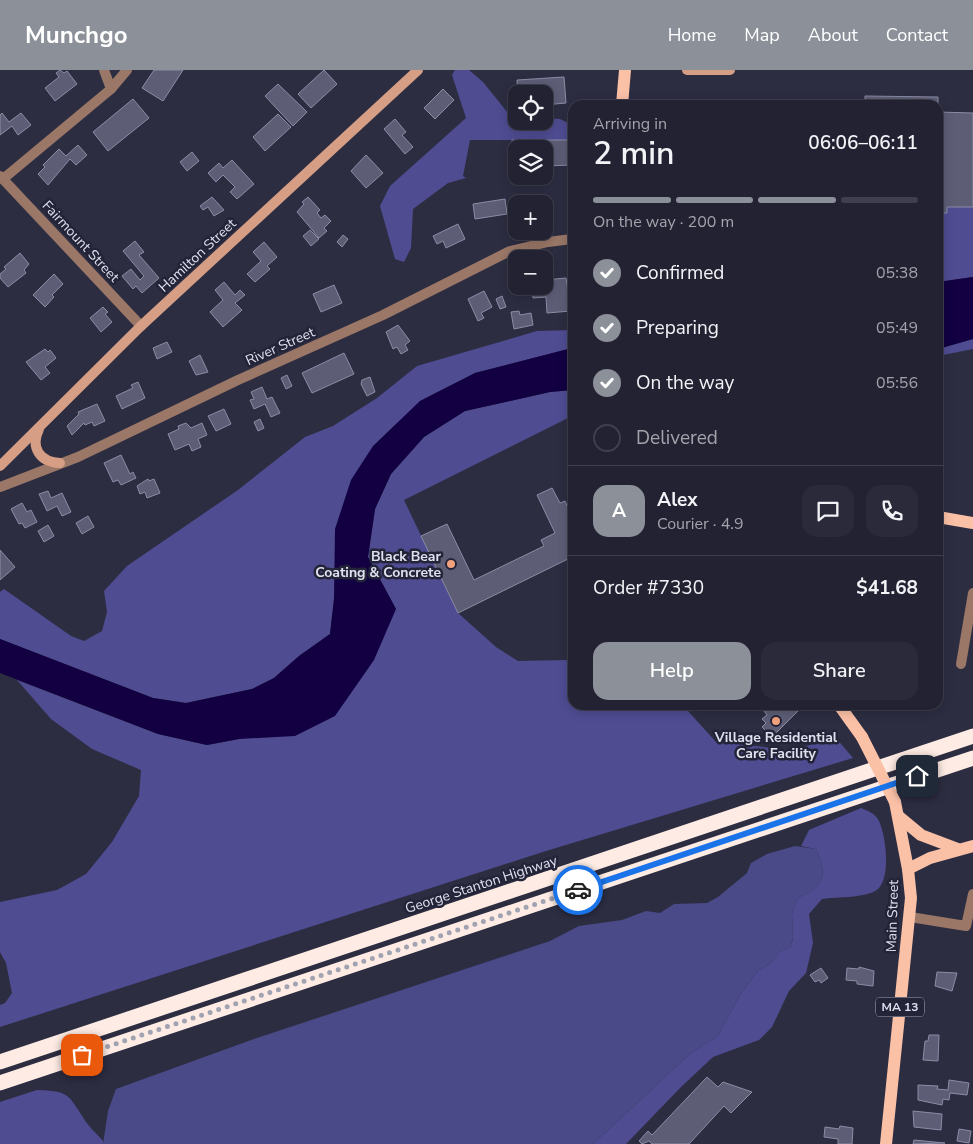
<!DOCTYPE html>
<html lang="en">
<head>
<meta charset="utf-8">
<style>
  :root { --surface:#222232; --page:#2a2a3a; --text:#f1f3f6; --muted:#a2a4ac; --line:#3f3f4d; --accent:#8c9099 }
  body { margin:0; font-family:"Nunito Sans",sans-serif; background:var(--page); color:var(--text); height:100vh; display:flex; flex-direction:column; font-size:19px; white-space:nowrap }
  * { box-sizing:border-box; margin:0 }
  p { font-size:16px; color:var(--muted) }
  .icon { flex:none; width:28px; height:28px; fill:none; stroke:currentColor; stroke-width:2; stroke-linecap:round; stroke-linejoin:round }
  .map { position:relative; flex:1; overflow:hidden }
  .details { position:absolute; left:568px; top:30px; width:375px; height:610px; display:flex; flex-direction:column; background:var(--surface); border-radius:15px; box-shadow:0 2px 12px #0003,0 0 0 1px var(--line) }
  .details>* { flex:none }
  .controls { position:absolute; left:508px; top:15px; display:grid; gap:10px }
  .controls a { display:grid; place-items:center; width:45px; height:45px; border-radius:10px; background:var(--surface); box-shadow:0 2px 12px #0003,0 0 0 1px var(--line); font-size:25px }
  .pin { position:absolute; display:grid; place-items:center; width:42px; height:42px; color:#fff; margin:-21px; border-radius:10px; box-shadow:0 2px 8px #0006 }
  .courier { position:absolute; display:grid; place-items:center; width:50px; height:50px; margin:-25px; border:4px solid #1a73e8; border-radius:50%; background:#fff; color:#222; box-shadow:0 1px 6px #0007 }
  .summary em { font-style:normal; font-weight:600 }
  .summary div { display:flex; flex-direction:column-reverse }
  .summary { display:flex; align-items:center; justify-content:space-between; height:85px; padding:0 25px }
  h1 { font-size:32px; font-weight:600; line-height:38px }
  .bar { display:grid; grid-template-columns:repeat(4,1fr); gap:8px 5px; align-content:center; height:60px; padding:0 25px }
  .bar i { height:6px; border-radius:4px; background:var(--line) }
  .bar .on { background:var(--accent) }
  .bar p { grid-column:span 4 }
  .line { display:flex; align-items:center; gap:12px; padding:0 25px; border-top:1px solid var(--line) }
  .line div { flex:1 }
  .round { display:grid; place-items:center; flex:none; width:52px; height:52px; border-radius:15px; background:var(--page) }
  ol { padding:0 25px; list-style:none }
  li { display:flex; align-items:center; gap:15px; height:55px }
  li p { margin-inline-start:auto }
  li .icon { padding:5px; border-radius:50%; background:var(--accent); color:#fff; stroke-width:4 }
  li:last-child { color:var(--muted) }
  li i { width:28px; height:28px; border:2px solid var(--line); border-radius:50% }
  .action { display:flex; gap:10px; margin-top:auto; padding:10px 25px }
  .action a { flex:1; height:58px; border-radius:15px; background:var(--accent); color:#fff; font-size:20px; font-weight:600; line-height:58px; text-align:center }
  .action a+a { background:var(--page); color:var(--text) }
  header { display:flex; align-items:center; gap:30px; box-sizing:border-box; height:70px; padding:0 25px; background:var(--accent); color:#fff }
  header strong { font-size:24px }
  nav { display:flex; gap:28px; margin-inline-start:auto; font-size:18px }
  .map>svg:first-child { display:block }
  .green { fill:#4b4a88 }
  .forest { fill:#4f4c92 }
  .water { fill:#120042 }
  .building { fill:#5d5e76; stroke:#8b8da6 }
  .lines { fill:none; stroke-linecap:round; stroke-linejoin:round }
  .minor { stroke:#9a7767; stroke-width:10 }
  .secondary { stroke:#d69f85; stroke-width:10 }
  .primary { stroke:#fbc1a7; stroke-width:12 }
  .motorway { stroke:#feece4; stroke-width:15 }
  .primary-bridge { stroke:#fbc1a7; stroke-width:12 }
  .done { stroke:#a1a2b2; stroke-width:5; stroke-dasharray:0 9 }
  .route { stroke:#1a73e8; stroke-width:6 }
  .poi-dot { fill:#f1a17c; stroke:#232438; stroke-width:2 }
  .labels { text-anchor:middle; stroke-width:5; stroke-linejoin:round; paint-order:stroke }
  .shield { fill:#232438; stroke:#a7a8b8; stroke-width:1 }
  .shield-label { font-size:12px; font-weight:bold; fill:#e0e1ef }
  .street-label { font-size:14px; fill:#e0e1ef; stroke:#232438 }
  .poi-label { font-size:14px; font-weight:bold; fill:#e0e1ef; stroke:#232438; text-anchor:end }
</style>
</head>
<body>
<header>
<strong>Munchgo</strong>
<nav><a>Home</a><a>Map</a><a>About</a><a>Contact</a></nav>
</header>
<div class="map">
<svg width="973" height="1074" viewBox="0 0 973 1074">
  <rect width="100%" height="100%" fill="#2d2d42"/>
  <!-- green -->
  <path class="green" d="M795,776L816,779C822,792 828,808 814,819C809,823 803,825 797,829L792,845L793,868L790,877L779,882L770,894L758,901L740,925L718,966L691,983L593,1074H103L108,1041L116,1019L254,969L550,871L579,856L622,850L646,841L660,843L674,834L707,833L718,827L747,803L751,793L767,784Z"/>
  <!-- forest -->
  <g class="forest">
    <path d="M455,0H469L483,12L508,43L516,44V51H544V48L560,49L572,55V70H470L463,106L466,108L448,113L413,139L411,178L404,192L395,189L380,136L390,116L466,48L452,5Z"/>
    <path d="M947,137H973V207L938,212V143H947Z"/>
    <path d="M572,260V278L475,303L420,331L334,529L330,564L299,586L274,608L252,619L186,633L153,628L0,569V522L4,519L71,566L84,571L102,561L107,542L104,521L127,496L238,420L305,367L333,356L377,328L417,296L537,261Z"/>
    <path d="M973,269V279L938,286V279Z"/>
    <path d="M572,320V346L404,430L458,543L496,577L518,591L567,590L572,588V635H686L688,641L716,672L791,680L836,668L853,688L546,781L0,957V935L5,933L12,923L6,893L0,882V832L57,820L86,804L112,772L139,726L141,700L92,679L51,649L17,610L158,664L207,675L239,669L396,539L368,487L375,439L391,404L424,367L465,341L550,322Z"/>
    <path d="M861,738C868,741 876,744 879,751C886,766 891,807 878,819C868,828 836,827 822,829L809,844L813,873L806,903L789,921L772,957L759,970L713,987L681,1017L626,1074H593L691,983L718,966L740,925L758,901L770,894L779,882L790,877L793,869L792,845L797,829C803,825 809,823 814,819C828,808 822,792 816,779L801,776L809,760Z"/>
    <path d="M37,1020C69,1021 68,1024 84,1049C89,1057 97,1064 103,1071V1074H0V1032Z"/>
  </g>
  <!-- water -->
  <g class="water">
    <path d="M973,207V269L938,279V212Z"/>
    <path d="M572,278V320L550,322L465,341L424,367L391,404L375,439L368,487L396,539L374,590L335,646L295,666L239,669L207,675L158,664L0,603V569L153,628L186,633L252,619L274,608L299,586L330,564L334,529L335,459L351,410L373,376L420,331L475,303Z"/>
  </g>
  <!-- building -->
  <g class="building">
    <path d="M60,0L64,3L67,1L77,14L55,31L45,18L59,7L56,3Z"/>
    <path d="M154,0H183L163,31L142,18Z"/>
    <path d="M324,0L337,14L311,38L298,24Z"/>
    <path d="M564,7L566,33L544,35V24H518L517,10Z"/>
    <path d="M278,14L307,42L293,56L265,26Z"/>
    <path d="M443,19L454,30L435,49L424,38Z"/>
    <path d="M865,26L938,27V42L973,43V137H947V143H938V35H865Z"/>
    <path d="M133,29L149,48L108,81L93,62Z"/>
    <path d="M2,43L9,52L21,43L31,55L18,65L12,56L0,65V45Z"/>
    <path d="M278,44L291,57L265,81L253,67Z"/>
    <path d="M395,49L406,62L402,65L413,77L405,84L384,59Z"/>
    <path d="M512,70H572V95L544,96V79L512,81Z"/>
    <path d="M78,75L87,85L76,95L70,89L48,115L38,104L45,97L43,95L59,79L66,86Z"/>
    <path d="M192,82L199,91L187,101L180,92Z"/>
    <path d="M366,85L383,103L366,118L351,101Z"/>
    <path d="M232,90L254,114L237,129L230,122L235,117L223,105L216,112L208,103L219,93L223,98Z"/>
    <path d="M212,127L224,140L214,146L208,137L203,140L200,136Z"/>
    <path d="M308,127L320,140L317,143L321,148L325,145L331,151L324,158L327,161L319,168L297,142L304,134L302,132Z"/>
    <path d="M505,129L507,144L475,149L473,134Z"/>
    <path d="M544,137H550L551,156H544Z"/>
    <path d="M458,154L465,169L446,178L443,171L437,174L433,166Z"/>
    <path d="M310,160L319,169L311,176L303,166Z"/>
    <path d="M343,165L348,169L342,177L337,172Z"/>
    <path d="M135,171L144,182L139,185L159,208L142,223L136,216L133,219L122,206L131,199L140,210L144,206L123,181Z"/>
    <path d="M264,172L277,187L267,196L270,199L255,212L247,204L261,191L253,182Z"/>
    <path d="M20,183L29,194L24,200L26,203L8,217L0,208V204L6,199L4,197Z"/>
    <path d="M54,204L63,214L52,225L54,227L45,237L33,225Z"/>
    <path d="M566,208L571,241L547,243L546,227L533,228L532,216H544V210Z"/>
    <path d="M224,212L235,225L240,220L245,225L235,233L242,240L223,257L210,242L223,230L215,220Z"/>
    <path d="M334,215L342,233L321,242L313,224Z"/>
    <path d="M484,221L492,237L481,243L484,248L478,251L468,229Z"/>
    <path d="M502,226L506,237L500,239L496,229Z"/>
    <path d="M103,237L108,242L105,244L112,252L101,262L90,248Z"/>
    <path d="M519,241L520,245L531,243L533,255L514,259L511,242Z"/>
    <path d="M398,255L410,271L405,275L408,280L401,284L397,277L393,279L386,262Z"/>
    <path d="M167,272L172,282L157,289L153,278Z"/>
    <path d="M45,279L48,282L50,280L56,288L45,297L50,303L41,310L26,292Z"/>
    <path d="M344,283L354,304L312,323L302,303Z"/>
    <path d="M200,285L208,302L196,305L189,291Z"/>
    <path d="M287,305L292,316L286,319L281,308Z"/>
    <path d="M370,307L375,322L367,326L361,314L362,310Z"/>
    <path d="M138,312L145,328L122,339L116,326L133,318L131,315Z"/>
    <path d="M262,317L267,329L272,327L280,343L271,347L265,334L254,339L250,330L254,329L251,322Z"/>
    <path d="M97,334L105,351L94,356L92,352L85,355L84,353L72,365L67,356L79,344L78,342Z"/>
    <path d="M224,339L231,354L216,361L208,346Z"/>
    <path d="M260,349L264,358L258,361L254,352Z"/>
    <path d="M186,353L191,358L202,353L207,365L198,369L201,377L192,381L189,374L175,380L168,364L179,359L178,356Z"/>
    <path d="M121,385L130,404L133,402L136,408L121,415L118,410L113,412L104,393Z"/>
    <path d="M148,409L149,411L154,409L160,423L147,428L145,422L140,424L137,416Z"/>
    <path d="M552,418L560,433L565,431L572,447V487L458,543L421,466L447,454L474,510L544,476L541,470L555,463L537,425Z"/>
    <path d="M48,421L51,428L62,423L71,442L62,446L57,436L47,441L39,424Z"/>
    <path d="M22,433L27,442L31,440L37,452L25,458L22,453L19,454L11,439Z"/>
    <path d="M88,446L94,457L82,464L76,453Z"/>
    <path d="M48,455L54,466L44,472L38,461Z"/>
    <path d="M0,480L15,497L0,510Z"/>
    <path d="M768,635H792L798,641L772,667L762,657L766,653L762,649L767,645L764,641Z"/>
    <path d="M859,897L874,901L873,916L857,914V911L846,910L847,898L859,899Z"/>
    <path d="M821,898L828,908L821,913L819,910L815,912L810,905Z"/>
    <path d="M937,902L957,903L952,921L935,916Z"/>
    <path d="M929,965H939L938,991L923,990L925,971H928Z"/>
    <path d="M707,1007L718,1017L723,1012L752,1022L731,1043L724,1036L689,1074H652L649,1071L642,1074L639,1071L648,1061L652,1065Z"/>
    <path d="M949,1010L969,1013L967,1025L950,1023L949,1030L943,1029L942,1035L918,1030V1015L938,1016L937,1019L948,1020Z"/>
    <path d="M913,1041L942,1044L941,1060L914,1057Z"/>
    <path d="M840,1056L853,1058L852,1074H838V1069L824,1067L825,1057L839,1059Z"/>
    <path d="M959,1059L971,1061L969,1073L957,1071Z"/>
    <path d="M914,1070L945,1073L913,1074Z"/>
  </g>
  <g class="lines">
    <!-- minor -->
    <g class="minor">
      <path d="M104,0L111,19"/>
      <path d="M0,106L141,256"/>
      <path d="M3,109L111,19L127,0"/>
      <path d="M0,417L78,387L238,310L383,245L510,181L548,172L572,169"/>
      <path d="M961,594L973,523"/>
      <path d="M910,847L966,856L973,824"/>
    </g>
    <!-- secondary -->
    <g class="secondary">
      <path d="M687,0H730"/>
      <path d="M39,359C30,378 40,392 60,393"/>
      <path d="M0,396L141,256L418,0"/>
    </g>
    <!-- primary -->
    <g class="primary">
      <path d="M622,35L625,0"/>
      <path d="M938,447L973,453"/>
      <path d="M839,635L862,667"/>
      <path d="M898,746L921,765L958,779"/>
      <path d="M908,799L930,788L973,776"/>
      <path d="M886,1074L911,828L908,799L895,732"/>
    </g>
    <!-- motorway -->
    <g class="motorway">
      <path d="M0,992L973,666"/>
      <path d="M0,1013L973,688"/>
    </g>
    <!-- primary-bridge -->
    <path class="primary-bridge" d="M862,667L895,732"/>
  </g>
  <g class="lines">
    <!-- done -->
    <path class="done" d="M82,985L578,820"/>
    <!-- route -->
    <path class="route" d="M578,820L917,706"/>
  </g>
  <!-- markers -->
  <g class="poi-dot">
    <circle cx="451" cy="494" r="5"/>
    <circle cx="776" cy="651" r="5"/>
  </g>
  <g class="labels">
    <!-- shield labels -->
    <rect class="shield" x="876" y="927.5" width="48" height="19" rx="4"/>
    <g class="shield-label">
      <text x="900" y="941">MA 13</text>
    </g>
    <!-- street labels -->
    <g class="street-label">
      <text transform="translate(81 171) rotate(47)" y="5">Fairmount Street</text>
      <text transform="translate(197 185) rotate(-43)" y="5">Hamilton Street</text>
      <text transform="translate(280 276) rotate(-24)" y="5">River Street</text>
      <text transform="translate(481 814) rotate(-18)" y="5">George Stanton Highway</text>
      <text transform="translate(892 846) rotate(-88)" y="5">Main Street</text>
    </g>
    <!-- poi labels -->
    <g class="poi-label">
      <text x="441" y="491">Black Bear<tspan x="441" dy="16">Coating &amp; Concrete</tspan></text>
      <text x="776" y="672" text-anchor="middle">Village Residential<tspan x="776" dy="16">Care Facility</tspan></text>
    </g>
  </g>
</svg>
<div class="controls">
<a><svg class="icon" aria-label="locate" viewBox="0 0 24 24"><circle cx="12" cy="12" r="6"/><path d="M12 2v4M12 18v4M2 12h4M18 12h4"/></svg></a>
<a><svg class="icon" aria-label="layers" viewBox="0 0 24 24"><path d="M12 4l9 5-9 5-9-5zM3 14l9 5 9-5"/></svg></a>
<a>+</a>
<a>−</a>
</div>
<div class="pin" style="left:82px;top:985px;background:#ea580c"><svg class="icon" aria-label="bag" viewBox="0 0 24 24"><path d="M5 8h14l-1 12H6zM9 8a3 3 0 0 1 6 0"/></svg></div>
<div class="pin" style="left:917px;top:706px;background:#1f2937"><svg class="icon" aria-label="home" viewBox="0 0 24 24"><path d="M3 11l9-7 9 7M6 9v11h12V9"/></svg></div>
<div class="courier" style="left:578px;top:820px"><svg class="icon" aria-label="car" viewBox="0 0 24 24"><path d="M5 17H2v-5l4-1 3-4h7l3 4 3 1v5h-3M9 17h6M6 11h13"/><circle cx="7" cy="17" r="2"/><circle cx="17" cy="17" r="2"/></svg></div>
<section class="details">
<div class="summary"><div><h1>2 min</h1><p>Arriving in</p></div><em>06:06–06:11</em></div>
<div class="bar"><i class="on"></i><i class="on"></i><i class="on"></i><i></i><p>On the way · 200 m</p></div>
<ol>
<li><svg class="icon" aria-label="check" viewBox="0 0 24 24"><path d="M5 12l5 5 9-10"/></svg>Confirmed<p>05:38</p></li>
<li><svg class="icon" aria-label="check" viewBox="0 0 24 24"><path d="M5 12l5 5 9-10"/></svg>Preparing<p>05:49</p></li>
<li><svg class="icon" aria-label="check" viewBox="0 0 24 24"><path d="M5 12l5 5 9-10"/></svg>On the way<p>05:56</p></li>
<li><i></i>Delivered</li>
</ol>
<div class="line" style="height:90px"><b class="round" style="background:var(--accent);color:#fff">A</b><div><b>Alex</b><p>Courier · 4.9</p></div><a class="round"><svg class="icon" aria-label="chat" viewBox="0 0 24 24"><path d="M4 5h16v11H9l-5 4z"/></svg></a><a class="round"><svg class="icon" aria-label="phone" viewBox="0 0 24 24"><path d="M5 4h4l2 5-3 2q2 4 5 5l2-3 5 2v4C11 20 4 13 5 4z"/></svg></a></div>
<div class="line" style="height:65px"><div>Order #7330</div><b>$41.68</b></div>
<div class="action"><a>Help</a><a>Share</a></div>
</section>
</div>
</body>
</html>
